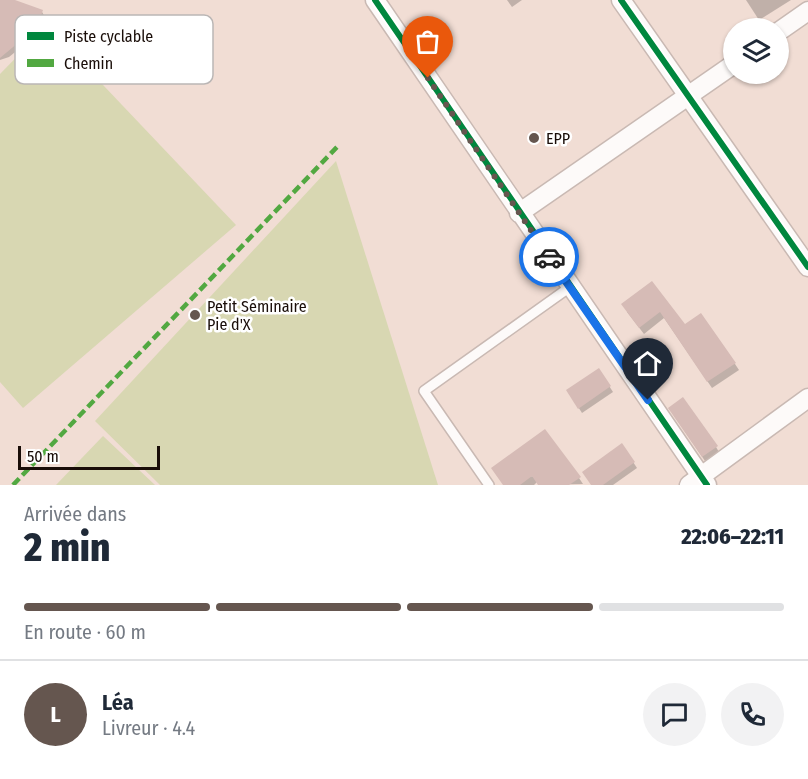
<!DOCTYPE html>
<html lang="fr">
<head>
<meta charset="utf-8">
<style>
  :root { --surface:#fff; --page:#f2f2f3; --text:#1f2937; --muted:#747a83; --line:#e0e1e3; --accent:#65564f }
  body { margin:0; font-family:"Fira Sans Condensed",sans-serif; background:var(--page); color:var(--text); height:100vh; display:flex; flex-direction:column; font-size:22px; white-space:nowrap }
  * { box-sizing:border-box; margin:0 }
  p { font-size:20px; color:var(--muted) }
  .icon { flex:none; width:33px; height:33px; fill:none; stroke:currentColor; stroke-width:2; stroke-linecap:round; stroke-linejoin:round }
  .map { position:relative; height:485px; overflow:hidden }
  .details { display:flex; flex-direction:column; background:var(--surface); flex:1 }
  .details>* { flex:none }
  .fabs { position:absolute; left:723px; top:18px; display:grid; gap:12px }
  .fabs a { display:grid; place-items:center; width:66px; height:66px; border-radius:50%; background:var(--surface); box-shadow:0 2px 4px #0004; font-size:30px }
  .scale { position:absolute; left:18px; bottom:15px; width:142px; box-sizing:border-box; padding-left:6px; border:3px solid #190d08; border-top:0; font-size:16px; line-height:21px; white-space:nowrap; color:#190d08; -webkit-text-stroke:4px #fff; paint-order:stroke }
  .pin { position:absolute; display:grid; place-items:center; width:51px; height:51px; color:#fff; margin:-62px -26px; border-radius:50% 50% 50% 0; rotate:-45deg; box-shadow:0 0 6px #0007 }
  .pin .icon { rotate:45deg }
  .courier { position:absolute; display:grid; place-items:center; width:60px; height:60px; margin:-30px; border:4px solid #1a73e8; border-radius:50%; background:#fff; color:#222; box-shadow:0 2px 8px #0007 }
  .head em { font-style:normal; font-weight:800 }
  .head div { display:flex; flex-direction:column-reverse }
  .head { display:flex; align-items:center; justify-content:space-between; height:102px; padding:0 24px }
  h1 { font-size:39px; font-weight:800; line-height:45px }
  .bar { display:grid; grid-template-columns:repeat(4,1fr); gap:9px 6px; align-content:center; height:72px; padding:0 24px }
  .bar i { height:8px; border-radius:4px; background:var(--line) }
  .bar .current { background:var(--accent) }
  .bar p { grid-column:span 4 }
  .line { display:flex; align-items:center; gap:15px; padding:0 24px; border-top:2px solid var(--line) }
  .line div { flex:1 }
  .round { display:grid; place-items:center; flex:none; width:63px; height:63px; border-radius:32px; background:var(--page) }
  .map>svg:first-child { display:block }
  .green { fill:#d8d7b2 }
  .shadow { fill:#0003 }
  .building { fill:#d6bbb6 }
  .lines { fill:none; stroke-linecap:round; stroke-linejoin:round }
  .lane-casing { stroke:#c9b9b3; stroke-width:12 }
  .street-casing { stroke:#c9b9b3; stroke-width:21 }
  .lane { stroke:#fdfaf9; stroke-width:9 }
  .street { stroke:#fdfaf9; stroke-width:18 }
  .quiet { stroke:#52a841; stroke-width:4.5; stroke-dasharray:9 4.5; stroke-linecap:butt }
  .cycleway-casing { stroke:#fff; stroke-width:10 }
  .cycleway { stroke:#00873e; stroke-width:6 }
  .done { stroke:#65564f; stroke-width:6; stroke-dasharray:0 10.8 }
  .route { stroke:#1a73e8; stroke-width:8 }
  .poi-dot { fill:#65564f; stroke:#fff; stroke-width:2 }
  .labels { text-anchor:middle; stroke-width:5; stroke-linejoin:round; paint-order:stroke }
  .poi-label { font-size:16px; fill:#190d08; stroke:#fff; text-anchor:start }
  .key { fill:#fff; stroke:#bab6b5; stroke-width:1.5 }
  .key-label { font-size:16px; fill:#190d08 }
</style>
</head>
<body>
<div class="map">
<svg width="808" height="485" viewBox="0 0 808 485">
  <rect width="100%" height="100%" fill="#f1ddd4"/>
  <!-- green -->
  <g class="green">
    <path d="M47,26L236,225L23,408L0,382V74Z"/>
    <path d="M336,161L438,485H160L95,421Z"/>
    <path d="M103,436L155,485H56Z"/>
  </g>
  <!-- shadow -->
  <g class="shadow">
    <path d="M3,0L42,12L45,17L40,32L9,57L0,60V9Z"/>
    <path d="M507,0H522L512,7Z"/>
    <path d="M746,0H791L759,20Z"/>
    <path d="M652,283L684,326L735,364L739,370L712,388L664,318L644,334L627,312Z"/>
    <path d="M599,370L613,392L582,413L568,391Z"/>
    <path d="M673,414L716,447L719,452L705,461Z"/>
    <path d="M622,445L637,468L613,485H592L587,477Z"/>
    <path d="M497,475L579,478L583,484L539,485L537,482L534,485H504Z"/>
  </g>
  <!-- building -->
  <g class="building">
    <path d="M0,0H15L43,10L37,27L0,58Z"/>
    <path d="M652,281L685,324L701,313L736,363L707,382L660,312L639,328L621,304Z"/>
    <path d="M599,368L611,386L578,409L566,390Z"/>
    <path d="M683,397L718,446L702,457L668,408Z"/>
    <path d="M545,429L581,477L569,485H538L532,476L520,485H503L491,468Z"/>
    <path d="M622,443L635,462L603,485H591L582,472Z"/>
  </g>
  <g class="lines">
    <defs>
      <path id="lane" d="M489,485L424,391L570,287"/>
      <g id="street">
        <path d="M375,0L707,485"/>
        <path d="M621,0L808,267"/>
        <path d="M778,32L808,11"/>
        <path d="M519,213L734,64"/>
        <path d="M689,485L808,398"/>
      </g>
    </defs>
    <!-- lane casing -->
    <use href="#lane" class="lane-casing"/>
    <!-- street casing -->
    <use href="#street" class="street-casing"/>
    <!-- lane -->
    <use href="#lane" class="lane"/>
    <!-- street -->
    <use href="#street" class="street"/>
    <!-- quiet -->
    <path class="quiet" d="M13,485L338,146"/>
    <defs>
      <g id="cycleway">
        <path d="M375,0L707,485"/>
        <path d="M621,0L808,267"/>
      </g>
    </defs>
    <!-- cycleway casing -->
    <use href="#cycleway" class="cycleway-casing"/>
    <!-- cycleway -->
    <use href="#cycleway" class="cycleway"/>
  </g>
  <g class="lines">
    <!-- done -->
    <path class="done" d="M428,78L549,257"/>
    <!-- route -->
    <path class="route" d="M549,257L648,400"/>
  </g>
  <!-- markers -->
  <g class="poi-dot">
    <circle cx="534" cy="138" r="6"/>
    <circle cx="195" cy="315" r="6"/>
  </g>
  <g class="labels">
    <!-- poi labels -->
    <g class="poi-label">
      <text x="546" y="144">EPP</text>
      <text x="207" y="312">Petit Séminaire<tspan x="207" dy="18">Pie d'X</tspan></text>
    </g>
  </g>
  <!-- legend -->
  <rect x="15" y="15" width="198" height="69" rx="9" class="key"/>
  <rect x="27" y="32" width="27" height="8" fill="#00873e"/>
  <rect x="27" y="59" width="27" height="8" fill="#52a841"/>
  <g class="key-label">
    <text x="64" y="42">Piste cyclable</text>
    <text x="64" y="69">Chemin</text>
  </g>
</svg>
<div class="fabs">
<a><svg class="icon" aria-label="layers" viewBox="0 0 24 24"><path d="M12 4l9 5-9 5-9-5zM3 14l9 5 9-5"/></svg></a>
</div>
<div class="scale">50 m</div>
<div class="pin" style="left:428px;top:78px;background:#ea580c"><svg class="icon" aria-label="bag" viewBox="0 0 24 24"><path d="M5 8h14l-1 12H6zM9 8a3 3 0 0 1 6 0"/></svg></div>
<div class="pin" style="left:648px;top:400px;background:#1f2937"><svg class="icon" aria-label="home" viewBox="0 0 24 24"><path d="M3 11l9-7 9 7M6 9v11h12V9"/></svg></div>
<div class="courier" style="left:549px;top:257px"><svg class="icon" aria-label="car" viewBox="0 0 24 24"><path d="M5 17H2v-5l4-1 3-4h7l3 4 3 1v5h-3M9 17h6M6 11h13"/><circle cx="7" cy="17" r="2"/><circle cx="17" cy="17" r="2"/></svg></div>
</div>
<section class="details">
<div class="head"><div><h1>2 min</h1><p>Arrivée dans</p></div><em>22:06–22:11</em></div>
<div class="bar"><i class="current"></i><i class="current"></i><i class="current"></i><i></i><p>En route · 60 m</p></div>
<div class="line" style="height:108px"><b class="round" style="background:var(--accent);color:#fff">L</b><div><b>Léa</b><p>Livreur · 4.4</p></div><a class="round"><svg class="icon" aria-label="chat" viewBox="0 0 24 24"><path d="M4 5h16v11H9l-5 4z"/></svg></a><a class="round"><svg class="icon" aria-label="phone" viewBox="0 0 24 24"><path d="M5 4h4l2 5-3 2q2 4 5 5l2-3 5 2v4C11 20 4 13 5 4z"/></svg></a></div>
</section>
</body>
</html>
